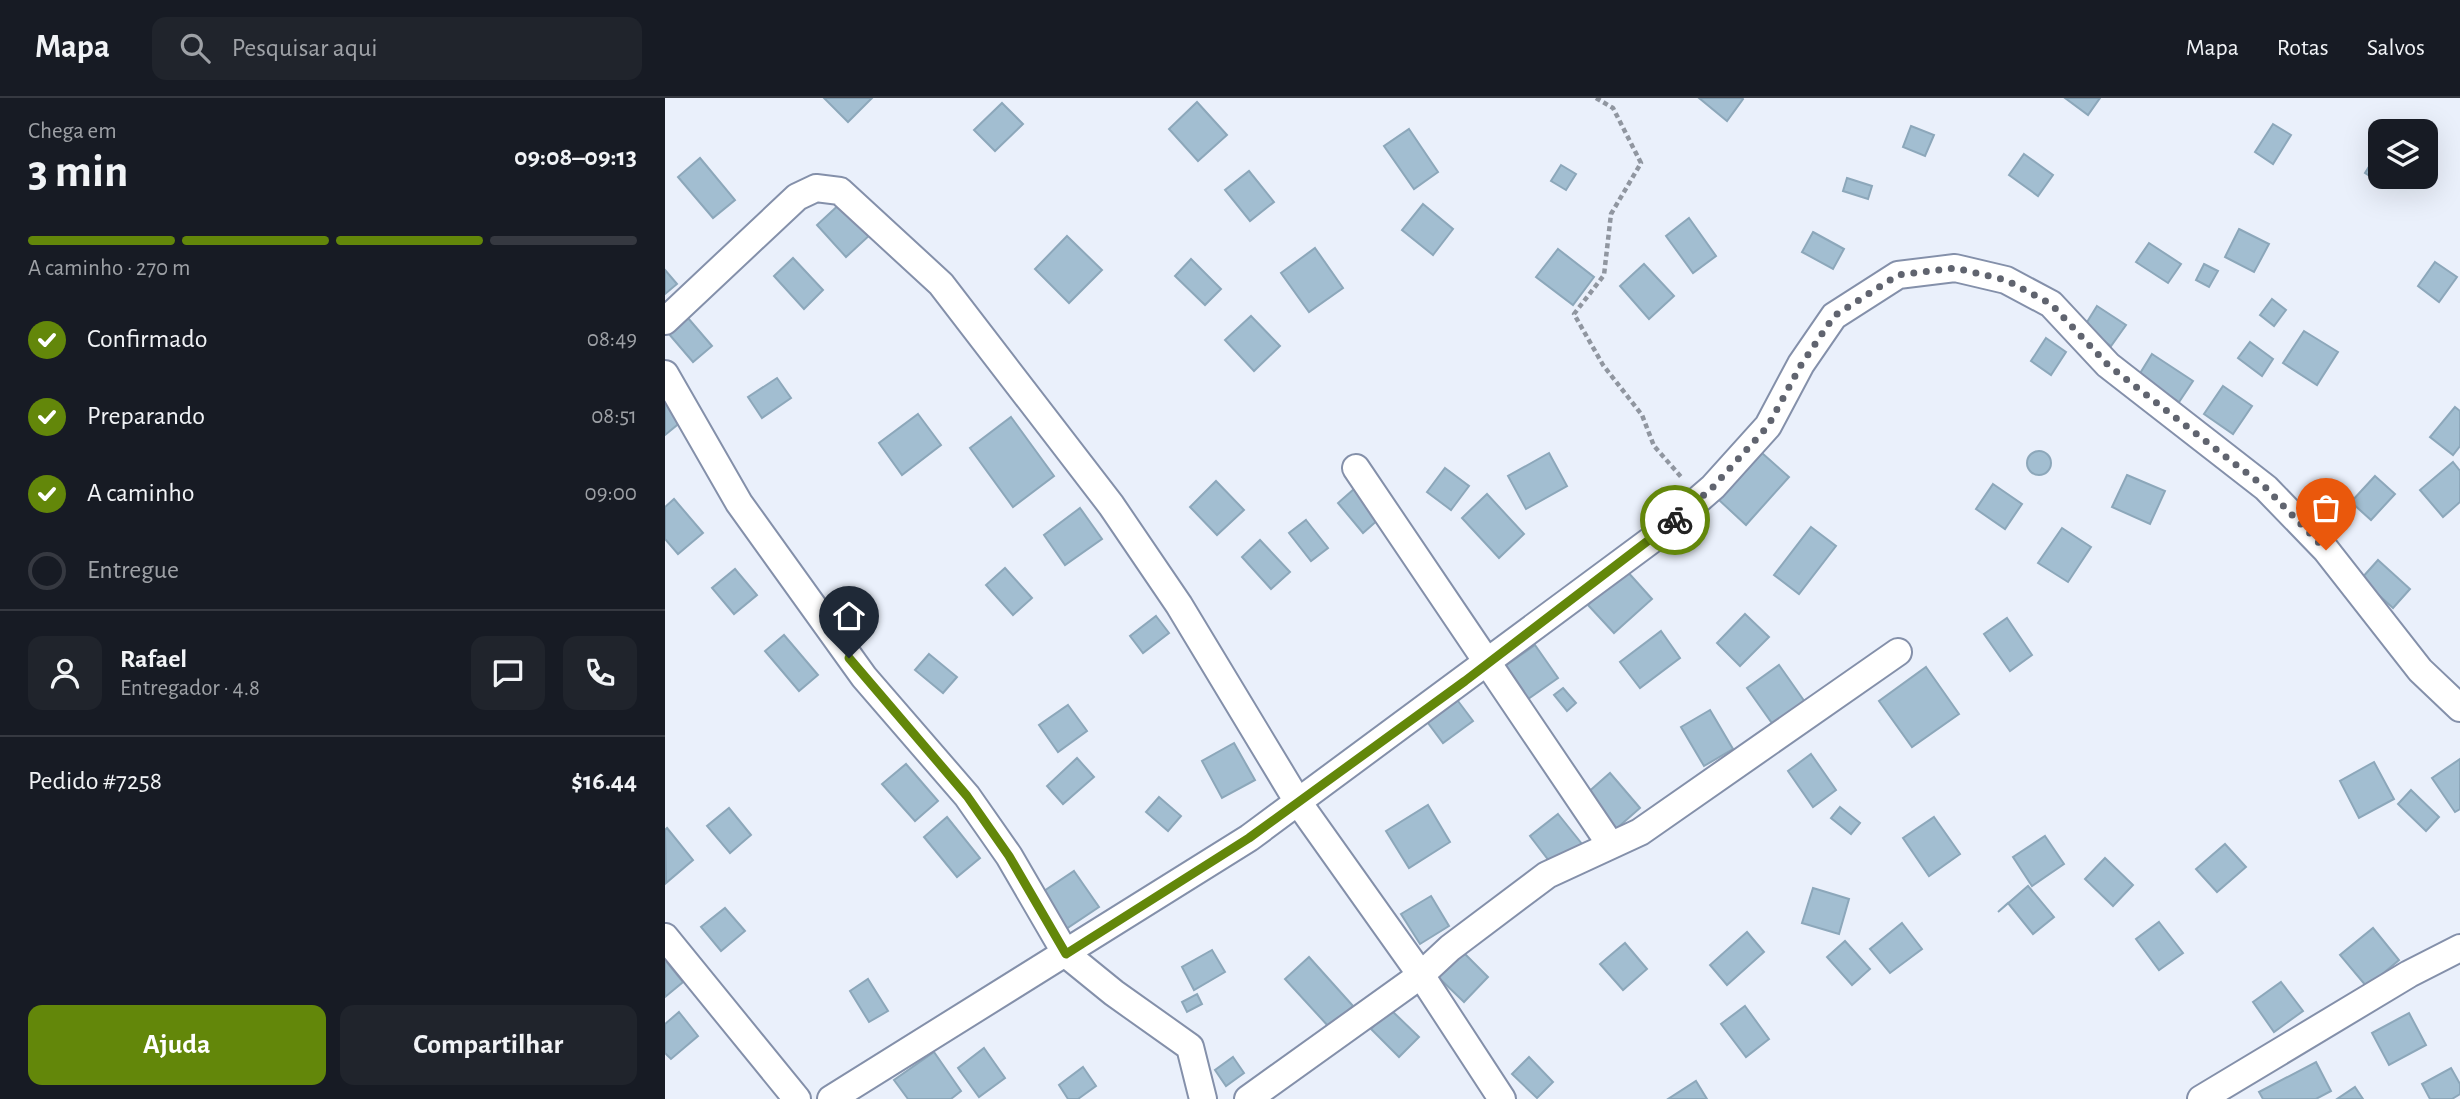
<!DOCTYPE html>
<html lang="pt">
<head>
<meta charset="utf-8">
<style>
  :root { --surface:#171b24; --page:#20242c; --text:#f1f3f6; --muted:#9ea1a6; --line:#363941; --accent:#63870a }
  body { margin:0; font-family:"Alegreya Sans",sans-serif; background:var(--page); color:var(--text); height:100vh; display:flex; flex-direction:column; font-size:26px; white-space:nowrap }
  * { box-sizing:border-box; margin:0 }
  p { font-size:23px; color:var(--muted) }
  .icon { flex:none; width:38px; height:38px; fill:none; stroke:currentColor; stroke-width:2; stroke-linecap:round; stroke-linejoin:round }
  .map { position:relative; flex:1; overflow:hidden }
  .sheet { display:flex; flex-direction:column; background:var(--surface); width:665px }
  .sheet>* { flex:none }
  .buttons { position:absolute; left:1703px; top:21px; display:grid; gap:14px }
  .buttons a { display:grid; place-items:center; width:70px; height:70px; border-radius:14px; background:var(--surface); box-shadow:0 7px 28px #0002; font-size:35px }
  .pin { position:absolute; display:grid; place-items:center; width:60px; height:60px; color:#fff; margin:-72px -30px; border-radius:50% 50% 50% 0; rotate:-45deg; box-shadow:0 0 7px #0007 }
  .pin .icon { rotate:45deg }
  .courier { position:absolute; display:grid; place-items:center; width:70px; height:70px; margin:-35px; border:5px solid #63870a; border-radius:50%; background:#fff; color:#222; box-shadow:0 2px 9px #0007 }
  .overview em { font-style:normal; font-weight:700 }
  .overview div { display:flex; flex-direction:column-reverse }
  .overview { display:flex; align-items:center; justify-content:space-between; height:119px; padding:0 28px }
  h1 { font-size:46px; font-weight:700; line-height:52px }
  .bar { display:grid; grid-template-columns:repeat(4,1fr); gap:10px 7px; align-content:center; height:84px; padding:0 28px }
  .bar i { height:9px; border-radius:5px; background:var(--line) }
  .bar .on { background:var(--accent) }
  .bar p { grid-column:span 4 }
  .line { display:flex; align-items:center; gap:18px; padding:0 28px; border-top:2px solid var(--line) }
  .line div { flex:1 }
  .round { display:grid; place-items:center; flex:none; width:74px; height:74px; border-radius:14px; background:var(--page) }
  ol { padding:0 28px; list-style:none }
  li { display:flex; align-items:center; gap:21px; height:77px }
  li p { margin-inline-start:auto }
  li .icon { padding:7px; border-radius:50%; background:var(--accent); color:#fff; stroke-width:4 }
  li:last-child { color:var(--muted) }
  li i { width:38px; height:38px; border:4px solid var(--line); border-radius:50% }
  .cta { display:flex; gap:14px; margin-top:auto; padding:14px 28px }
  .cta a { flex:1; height:80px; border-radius:14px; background:var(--accent); color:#fff; font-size:28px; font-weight:700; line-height:80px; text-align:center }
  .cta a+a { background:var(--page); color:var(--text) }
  header { display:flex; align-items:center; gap:42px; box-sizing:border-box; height:98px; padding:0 35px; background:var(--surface); border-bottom:2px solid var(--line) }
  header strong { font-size:33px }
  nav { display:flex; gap:38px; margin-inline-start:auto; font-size:24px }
  .search { width:490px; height:63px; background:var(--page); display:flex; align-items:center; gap:18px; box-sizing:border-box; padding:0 24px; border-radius:14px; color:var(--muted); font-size:26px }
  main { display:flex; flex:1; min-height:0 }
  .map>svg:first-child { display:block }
  .building { fill:#a2bed1; stroke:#8ca7ba; stroke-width:2 }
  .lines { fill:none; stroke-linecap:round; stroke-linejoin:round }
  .minor-casing { stroke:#8490aa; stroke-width:30 }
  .path { stroke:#9096a0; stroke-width:4.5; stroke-dasharray:5 3.5; stroke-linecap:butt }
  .minor { stroke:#fff; stroke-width:26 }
  .done { stroke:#60646f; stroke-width:7; stroke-dasharray:0 12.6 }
  .route { stroke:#63870a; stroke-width:9 }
</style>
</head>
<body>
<header>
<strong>Mapa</strong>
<div class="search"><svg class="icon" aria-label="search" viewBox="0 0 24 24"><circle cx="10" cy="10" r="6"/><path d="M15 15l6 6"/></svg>Pesquisar aqui</div>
<nav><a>Mapa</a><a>Rotas</a><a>Salvos</a></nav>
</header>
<main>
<section class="sheet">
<div class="overview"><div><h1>3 min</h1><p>Chega em</p></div><em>09:08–09:13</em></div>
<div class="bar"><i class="on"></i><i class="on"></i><i class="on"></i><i></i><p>A caminho · 270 m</p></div>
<ol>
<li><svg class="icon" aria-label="check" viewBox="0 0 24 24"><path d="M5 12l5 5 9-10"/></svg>Confirmado<p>08:49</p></li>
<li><svg class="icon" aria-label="check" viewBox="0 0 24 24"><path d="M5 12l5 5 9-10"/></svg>Preparando<p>08:51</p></li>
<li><svg class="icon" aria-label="check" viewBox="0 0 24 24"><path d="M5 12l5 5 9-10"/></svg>A caminho<p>09:00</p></li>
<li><i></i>Entregue</li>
</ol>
<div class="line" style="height:126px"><a class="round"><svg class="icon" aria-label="person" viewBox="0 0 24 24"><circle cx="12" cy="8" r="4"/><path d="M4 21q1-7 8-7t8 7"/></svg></a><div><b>Rafael</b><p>Entregador · 4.8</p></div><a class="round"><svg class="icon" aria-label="chat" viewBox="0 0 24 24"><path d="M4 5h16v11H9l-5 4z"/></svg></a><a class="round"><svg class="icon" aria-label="phone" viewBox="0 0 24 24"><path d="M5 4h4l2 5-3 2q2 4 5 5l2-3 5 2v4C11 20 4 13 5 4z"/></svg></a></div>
<div class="line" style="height:91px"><div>Pedido #7258</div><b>$16.44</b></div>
<div class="cta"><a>Ajuda</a><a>Compartilhar</a></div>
</section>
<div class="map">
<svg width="1795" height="1001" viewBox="0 0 1795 1001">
  <rect width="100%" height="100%" fill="#eaf0fb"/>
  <!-- building -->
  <g class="building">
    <path d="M159,0H207L183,24Z"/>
    <path d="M1034,0H1077L1078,1L1062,23Z"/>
    <path d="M1400,0H1435L1423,17Z"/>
    <path d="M532,4L562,37L533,63L504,31Z"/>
    <path d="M337,5L358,26L330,53L309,32Z"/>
    <path d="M1608,26L1626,37L1608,66L1590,54Z"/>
    <path d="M1246,28L1269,37L1260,58L1238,49Z"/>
    <path d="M744,31L773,74L749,91L719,48Z"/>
    <path d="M1359,56L1388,77L1373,98L1344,77Z"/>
    <path d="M1712,56L1715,58V79H1728L1722,89L1700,75Z"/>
    <path d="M35,60L70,102L48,120L13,79Z"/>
    <path d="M896,67L911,76L901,92L886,83Z"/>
    <path d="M584,73L609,104L585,123L560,92Z"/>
    <path d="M1182,80L1207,88L1203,101L1178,93Z"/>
    <path d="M178,103L207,135L181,159L152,127Z"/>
    <path d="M758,106L788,131L768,157L737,132Z"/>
    <path d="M1024,120L1051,158L1028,175L1001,138Z"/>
    <path d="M1574,131L1604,146L1589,174L1560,159Z"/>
    <path d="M1148,134L1179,151L1168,171L1137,154Z"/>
    <path d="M402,138L437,172L404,205L370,171Z"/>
    <path d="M1484,145L1516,166L1503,185L1471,164Z"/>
    <path d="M650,150L678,190L644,214L616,175Z"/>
    <path d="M893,151L929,179L908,207L871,179Z"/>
    <path d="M128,160L158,192L139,211L109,178Z"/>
    <path d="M526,161L556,191L540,207L510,178Z"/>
    <path d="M1770,164L1792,179L1774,204L1753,188Z"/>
    <path d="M979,166L1009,198L984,221L955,188Z"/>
    <path d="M1539,166L1553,173L1544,189L1531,182Z"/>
    <path d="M0,172L12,186L0,196Z"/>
    <path d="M1607,201L1621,212L1609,228L1595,217Z"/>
    <path d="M1432,208L1461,227L1446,248L1419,229Z"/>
    <path d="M586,218L615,248L589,273L560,242Z"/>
    <path d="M23,220L47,248L28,264L4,236Z"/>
    <path d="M1639,233L1673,254L1652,287L1618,265Z"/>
    <path d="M1381,240L1401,254L1386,277L1366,263Z"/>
    <path d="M1585,244L1608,261L1597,278L1573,260Z"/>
    <path d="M1487,256L1528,283L1514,304L1474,277Z"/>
    <path d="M112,280L126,300L97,320L83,299Z"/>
    <path d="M1558,288L1587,308L1568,336L1539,316Z"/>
    <path d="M0,302L17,323L0,337Z"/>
    <path d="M1790,309L1795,313V348L1788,357L1765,339Z"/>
    <path d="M253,316L276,347L237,377L214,345Z"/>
    <path d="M346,319L389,378L348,409L305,350Z"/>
    <circle cx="1374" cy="365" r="12"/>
    <path d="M884,355L902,388L861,411L843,378Z"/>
    <path d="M1097,355L1124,379L1081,427L1054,402Z"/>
    <path d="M1788,364L1795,373V404L1778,419L1755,392Z"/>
    <path d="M780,370L804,388L786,412L762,394Z"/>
    <path d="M1462,377L1500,393L1485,426L1447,409Z"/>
    <path d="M1710,378L1730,396L1706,422L1686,404Z"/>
    <path d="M551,383L579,412L552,437L525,409Z"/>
    <path d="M1328,386L1357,406L1340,431L1311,411Z"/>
    <path d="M689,391L714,421L698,435L673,405Z"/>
    <path d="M822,396L859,436L834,460L797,420Z"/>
    <path d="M9,401L38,435L13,456L0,441V409Z"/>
    <path d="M415,410L437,441L400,467L379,437Z"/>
    <path d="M641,422L663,450L646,463L624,435Z"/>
    <path d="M1146,429L1171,448L1134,496L1109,477Z"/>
    <path d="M1397,430L1426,449L1403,484L1373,465Z"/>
    <path d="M595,442L625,474L606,491L577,459Z"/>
    <path d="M1713,462L1745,491L1728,510L1696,481Z"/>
    <path d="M340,470L367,500L348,517L321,487Z"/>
    <path d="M70,471L92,497L69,516L47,490Z"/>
    <path d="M961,472L987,501L949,535L923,507Z"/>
    <path d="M1080,516L1104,539L1075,568L1052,545Z"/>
    <path d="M491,518L504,535L478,555L465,538Z"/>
    <path d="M1342,520L1367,557L1345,573L1319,536Z"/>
    <path d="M996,533L1015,560L975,590L955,564Z"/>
    <path d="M119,537L153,577L134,593L100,553Z"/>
    <path d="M870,547L893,580L863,601L840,568Z"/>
    <path d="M264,556L292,579L278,595L250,572Z"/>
    <path d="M1114,567L1140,604L1109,628L1082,590Z"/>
    <path d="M1261,569L1294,616L1247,649L1214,603Z"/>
    <path d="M898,590L911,605L902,613L889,597Z"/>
    <path d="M790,599L808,623L778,645L760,621Z"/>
    <path d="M403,607L422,633L393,654L374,627Z"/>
    <path d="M1045,612L1068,651L1039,668L1016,629Z"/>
    <path d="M569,645L590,682L557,700L537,663Z"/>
    <path d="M1146,656L1171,692L1148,709L1123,673Z"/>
    <path d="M412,660L429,679L398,706L382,688Z"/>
    <path d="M1795,661V711L1790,714L1767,680Z"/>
    <path d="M1709,664L1729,701L1694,720L1675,683Z"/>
    <path d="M241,666L273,703L250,723L217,686Z"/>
    <path d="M945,675L975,710L951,731L921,696Z"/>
    <path d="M1746,692L1774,719L1761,733L1733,706Z"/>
    <path d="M494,699L516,718L503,733L481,714Z"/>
    <path d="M763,707L785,744L744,770L721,733Z"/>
    <path d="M1175,709L1195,725L1186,736L1166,720Z"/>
    <path d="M64,710L86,737L65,755L42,728Z"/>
    <path d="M893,716L917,746L888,768L865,738Z"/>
    <path d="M282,719L315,760L292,779L259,739Z"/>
    <path d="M1269,719L1295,756L1264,778L1238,740Z"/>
    <path d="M2,730L28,762L1,785L0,732Z"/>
    <path d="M1380,738L1399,766L1367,788L1348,759Z"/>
    <path d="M1560,746L1581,769L1552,794L1531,771Z"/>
    <path d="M1440,760L1468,787L1448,808L1420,781Z"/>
    <path d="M409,773L434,809L398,833L373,797Z"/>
    <path d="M1363,788L1389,819L1368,836L1343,805L1333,814Z"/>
    <path d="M1148,790L1184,801L1174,836L1137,825Z"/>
    <path d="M766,798L784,828L755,846L736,816Z"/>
    <path d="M60,810L80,833L56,853L36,829Z"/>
    <path d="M1494,824L1518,855L1494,872L1471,841Z"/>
    <path d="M1237,825L1257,851L1225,875L1205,851Z"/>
    <path d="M1708,830L1734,862L1702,889L1675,857Z"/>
    <path d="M1082,834L1099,854L1062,887L1045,867Z"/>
    <path d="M1180,843L1205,871L1187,887L1162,859Z"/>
    <path d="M960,845L982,871L958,892L935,866Z"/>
    <path d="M547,852L560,874L529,892L517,869Z"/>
    <path d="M796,852L823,879L799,904L771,877Z"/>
    <path d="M644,859L688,908L664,929L620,881Z"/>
    <path d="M0,862L18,884L0,899Z"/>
    <path d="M203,881L223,913L204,924L185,893Z"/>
    <path d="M1616,884L1638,913L1609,934L1588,904Z"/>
    <path d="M532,896L537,906L522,914L517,904Z"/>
    <path d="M1080,908L1104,941L1081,959L1056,926Z"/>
    <path d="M725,911L754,939L734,959L706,931Z"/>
    <path d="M14,914L33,938L6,961L0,955V926Z"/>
    <path d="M1744,915L1761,947L1724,967L1707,935Z"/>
    <path d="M319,950L340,980L314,999L293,970Z"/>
    <path d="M269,954L296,993L286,1001H243L229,982Z"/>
    <path d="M568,959L579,975L561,988L550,972Z"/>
    <path d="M864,959L888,984L872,1000L847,976Z"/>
    <path d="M1651,964L1666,993L1651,1001H1598L1594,994Z"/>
    <path d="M418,969L431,988L413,1001H403L394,987Z"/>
    <path d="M1786,970L1795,986V996L1787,1001H1765L1757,986Z"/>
    <path d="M1031,983L1042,1001H1003Z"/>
    <path d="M1690,989L1698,1001H1672Z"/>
  </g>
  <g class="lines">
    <defs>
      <g id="minor">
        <path d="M0,223L132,99L151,90L175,93L276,186L446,407L514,507L633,704L756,877L837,1001"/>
        <path d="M0,276L74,405L199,579L302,698L344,758L401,856L449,895L525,949L538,1001"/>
        <path d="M691,370L945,746"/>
        <path d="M0,839L132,1001"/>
        <path d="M166,1001L584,740L989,440L1048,389L1103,328L1136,266L1169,218L1233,177L1290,170L1341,182L1386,206L1443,267L1601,390L1661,452L1755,572L1795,610"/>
        <path d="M583,1001L756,877L785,850L882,777L975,734L1233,554"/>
        <path d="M1536,1001L1744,876L1795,850"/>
      </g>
    </defs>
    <!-- minor casing -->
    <use href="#minor" class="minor-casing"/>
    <!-- path -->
    <path class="path" d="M931,0L948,10L976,65L946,116L939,177L909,216L938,267L977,317L989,348L1018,381"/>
    <!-- minor -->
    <use href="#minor" class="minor"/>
  </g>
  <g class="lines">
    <!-- done -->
    <path class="done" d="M1010,422L1048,389L1103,328L1136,267L1169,218L1233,177L1290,170L1341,182L1386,206L1443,267L1601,390L1661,452"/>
    <!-- route -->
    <path class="route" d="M184,560L302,698L344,758L401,856L584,740L800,583L1010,422"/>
  </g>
</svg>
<div class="buttons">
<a><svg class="icon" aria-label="layers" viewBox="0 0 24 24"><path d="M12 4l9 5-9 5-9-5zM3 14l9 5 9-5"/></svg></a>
</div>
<div class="pin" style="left:1661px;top:452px;background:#ea580c"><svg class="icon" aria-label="bag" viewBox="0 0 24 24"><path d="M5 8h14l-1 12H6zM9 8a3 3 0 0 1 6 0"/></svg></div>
<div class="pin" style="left:184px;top:560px;background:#1f2937"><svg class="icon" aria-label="home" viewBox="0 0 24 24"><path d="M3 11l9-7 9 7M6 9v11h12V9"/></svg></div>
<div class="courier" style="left:1010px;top:422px"><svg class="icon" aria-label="bike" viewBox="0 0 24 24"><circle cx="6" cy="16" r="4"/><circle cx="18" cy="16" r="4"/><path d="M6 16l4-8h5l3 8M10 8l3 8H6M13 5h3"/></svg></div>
</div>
</main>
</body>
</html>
